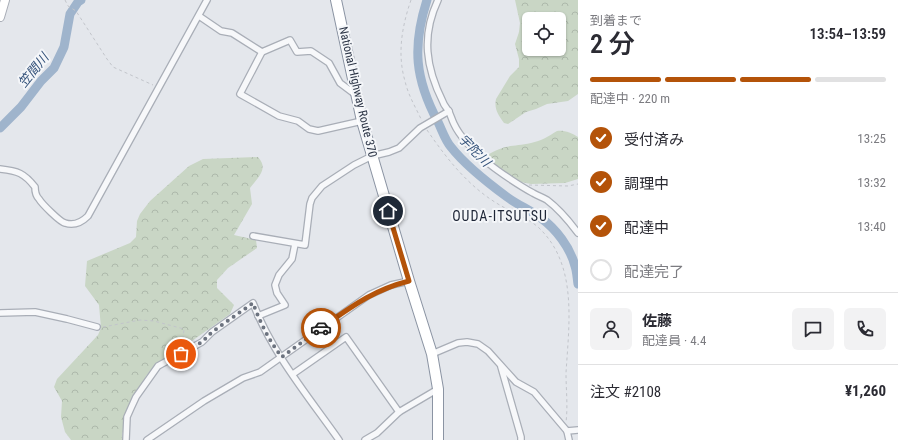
<!DOCTYPE html>
<html lang="ja">
<head>
<meta charset="utf-8">
<style>
  :root { --surface:#fff; --page:#f2f2f3; --text:#2b2b33; --muted:#7c7c81; --line:#e1e1e2; --accent:#b45309 }
  body { margin:0; font-family:"Roboto Condensed","Noto Sans JP",sans-serif; background:var(--page); color:var(--text); height:100vh; display:flex; flex-direction:column; font-size:15px; white-space:nowrap }
  * { box-sizing:border-box; margin:0 }
  p { font-size:13px; color:var(--muted) }
  .icon { flex:none; width:22px; height:22px; fill:none; stroke:currentColor; stroke-width:2; stroke-linecap:round; stroke-linejoin:round }
  .map { position:relative; flex:1; overflow:hidden }
  .side { display:flex; flex-direction:column; background:var(--surface); width:320px }
  .side>* { flex:none }
  .buttons { position:absolute; left:522px; top:12px; display:grid; gap:8px }
  .buttons a { display:grid; place-items:center; width:44px; height:44px; border-radius:6px; background:var(--surface); box-shadow:0 1px 3px #0004; font-size:20px }
  .pin { position:absolute; display:grid; place-items:center; width:34px; height:34px; color:#fff; margin:-17px; border:2px solid #fff; border-radius:50%; box-shadow:0 1px 4px #0007 }
  .courier { position:absolute; display:grid; place-items:center; width:40px; height:40px; margin:-20px; border:3px solid #b45309; border-radius:50%; background:#fff; color:#222; box-shadow:0 1px 5px #0007 }
  .overview em { font-style:normal; font-weight:600 }
  .overview div { display:flex; flex-direction:column-reverse }
  .overview { display:flex; align-items:center; justify-content:space-between; height:68px; padding:0 12px }
  h1 { font-size:26px; font-weight:600; line-height:30px }
  .bar { display:grid; grid-template-columns:repeat(4,1fr); gap:6px 4px; align-content:center; height:48px; padding:0 12px }
  .bar i { height:5px; border-radius:3px; background:var(--line) }
  .bar .current { background:var(--accent) }
  .bar p { grid-column:span 4 }
  .line { display:flex; align-items:center; gap:10px; padding:0 12px; border-top:1px solid var(--line) }
  .line div { flex:1 }
  .round { display:grid; place-items:center; flex:none; width:42px; height:42px; border-radius:6px; background:var(--page) }
  ol { padding:0 12px; list-style:none }
  li { display:flex; align-items:center; gap:12px; height:44px }
  li p { margin-inline-start:auto }
  li .icon { padding:4px; border-radius:50%; background:var(--accent); color:#fff; stroke-width:4 }
  li:last-child { color:var(--muted) }
  li i { width:22px; height:22px; border:2px solid var(--line); border-radius:50% }
  main { display:flex; flex:1; min-height:0 }
  .map>svg:first-child { display:block }
  .forest { fill:url(#forest-crowns); fill-rule:evenodd }
  .lines { fill:none; stroke-linecap:round; stroke-linejoin:round }
  .river { stroke:#9fb4cc; stroke-width:9 }
  .street-casing { stroke:#a9aeb7; stroke-width:8 }
  .secondary-casing { stroke:#a9aeb7; stroke-width:10 }
  .highway-casing { stroke:#8b94a3; stroke-width:12 }
  .path { stroke:#c2c5cb; stroke-width:1; stroke-dasharray:3 3; stroke-linecap:butt }
  .street { stroke:#f7f8fa; stroke-width:5.5 }
  .secondary { stroke:#fff; stroke-width:8 }
  .highway { stroke:#fff; stroke-width:10 }
  .done { stroke:#6c737f; stroke-width:4; stroke-dasharray:0 7.2 }
  .route { stroke:#b45309; stroke-width:5 }
  .labels { text-anchor:middle; stroke-width:4; stroke-linejoin:round; paint-order:stroke }
  .street-label { font-size:12px; fill:#2b3445; stroke:#f4f6f9 }
  .water-label { font-size:13px; font-style:italic; fill:#34527a; stroke:#f4f6f9 }
  .quarter-label { font-size:14px; letter-spacing:1px; fill:#1d2536; stroke:#f4f6f9 }
</style>
</head>
<body>
<main>
<div class="map">
<svg width="578" height="440" viewBox="0 0 578 440">
  <defs>
    <pattern id="forest-crowns" width="20" height="18" patternUnits="userSpaceOnUse"><rect width="20" height="18" fill="#c9d6c5"/><path d="M2 6a3 3 0 1 1 6 0M12 15a3 3 0 1 1 6 0" fill="none" stroke="#adb8ab"/></pattern>
  </defs>
  <rect width="100%" height="100%" fill="#e4e7ec"/>
  <!-- forest -->
  <g class="forest">
    <path d="M515,0H578V94L568,101L547,104L536,109L526,112L508,124L504,123C498,114 494,109 496,99L510,76L519,67V59L515,44L519,32L520,23ZM529,19H559V49H529Z"/>
    <path d="M557,131C564,130 572,133 578,137V179L565,183L531,184L521,182L490,162L486,156C504,144 512,147 531,143C541,141 549,136 557,131Z"/>
    <path d="M258,157C269,169 258,177 250,188L252,204L234,235L256,240L257,248L228,268L217,280V288L234,305L230,314L151,370L146,376L122,434V440H71L65,432L61,417L62,401L54,387L57,379L98,335L101,328L99,305L85,286L87,261L130,243L136,237L137,221L140,214L150,201L189,166L203,159Z"/>
  </g>
  <g class="lines">
    <!-- river -->
    <g class="river">
      <path d="M427,0C412,47 415,79 438,122C442,130 445,140 451,147C465,165 488,183 507,197C518,205 530,210 541,218C556,229 570,247 575,266C577,272 577,278 578,284"/>
      <path d="M0,128L21,107L41,81L54,68L64,47L70,14L78,2L81,0"/>
    </g>
    <defs>
      <g id="street">
        <path d="M438,0C421,36 426,68 443,102C444,106 448,109 449,112C451,116 452,120 454,124C461,139 475,152 488,163C499,172 520,186 533,193C538,196 542,197 547,200C559,209 569,221 578,233"/>
        <path d="M199,16L221,31L232,33L262,52"/>
        <path d="M356,95L340,83L329,63L311,51L297,52L290,40L262,52L240,94L279,116L298,121L309,129L318,131L362,121"/>
        <path d="M0,169C18,171 24,173 35,187C35,191 36,196 39,199C42,204 60,222 65,223C74,226 82,222 88,216L207,0"/>
        <path d="M253,236L305,245L310,204L312,198L322,186L354,165L372,156L389,152L399,148L420,128L449,111"/>
        <path d="M0,313L35,312L67,319L97,327"/>
        <path d="M258,316L285,305L277,293L275,285L279,275L292,259L295,244"/>
        <path d="M432,354L458,343L467,342L478,344L488,351L516,382L534,392L567,431L578,430"/>
        <path d="M501,367L521,437V440"/>
        <path d="M293,374L346,337L399,412"/>
        <path d="M567,431L569,440"/>
        <path d="M126,440L127,417L131,408L136,397L158,366L202,342L212,332L253,303C272,353 308,396 339,440"/>
        <path d="M147,440L204,401L243,378L260,372L369,295L391,285L409,281"/>
        <path d="M365,440L377,433L399,412L438,389"/>
      </g>
      <path id="secondary" d="M0,17L5,0"/>
      <path id="highway" d="M336,0L362,121L409,281L432,354L438,389V440"/>
    </defs>
    <!-- street casing -->
    <use href="#street" class="street-casing"/>
    <!-- secondary casing -->
    <use href="#secondary" class="secondary-casing"/>
    <!-- highway casing -->
    <use href="#highway" class="highway-casing"/>
    <!-- path -->
    <g class="path">
      <path d="M65,0L68,6L76,11L107,59L113,67L153,85"/>
      <path d="M411,0C402,26 397,54 405,81C408,95 416,108 422,121"/>
      <path d="M427,130C447,159 468,186 498,204C511,212 526,217 538,227C578,264 569,323 566,373C566,389 568,406 566,422"/>
      <path d="M529,185L568,186L578,184"/>
      <path d="M103,327L140,320L154,321L184,329L182,347"/>
    </g>
    <!-- street -->
    <use href="#street" class="street"/>
    <!-- secondary -->
    <use href="#secondary" class="secondary"/>
    <!-- highway -->
    <use href="#highway" class="highway"/>
  </g>
  <g class="lines">
    <!-- done -->
    <path class="done" d="M181,354L202,342L212,332L253,303C260,322 269,341 282,357L321,328"/>
    <!-- route -->
    <path class="route" d="M321,328C351,307 373,290 409,281L388,211"/>
  </g>
  <g class="labels">
    <!-- street labels -->
    <g class="street-label">
      <text transform="translate(358 92) rotate(77)" y="4">National Highway Route 370</text>
    </g>
    <!-- water labels -->
    <g class="water-label">
      <text transform="translate(33 70) rotate(-51)" y="5">笠間川</text>
      <text transform="translate(475 150) rotate(45)" y="5">宇陀川</text>
    </g>
    <!-- quarter labels -->
    <g class="quarter-label">
      <text x="500" y="221">OUDA-ITSUTSU</text>
    </g>
  </g>
</svg>
<div class="buttons">
<a><svg class="icon" aria-label="locate" viewBox="0 0 24 24"><circle cx="12" cy="12" r="6"/><path d="M12 2v4M12 18v4M2 12h4M18 12h4"/></svg></a>
</div>
<div class="pin" style="left:181px;top:354px;background:#ea580c"><svg class="icon" aria-label="bag" viewBox="0 0 24 24"><path d="M5 8h14l-1 12H6zM9 8a3 3 0 0 1 6 0"/></svg></div>
<div class="pin" style="left:388px;top:211px;background:#1f2937"><svg class="icon" aria-label="home" viewBox="0 0 24 24"><path d="M3 11l9-7 9 7M6 9v11h12V9"/></svg></div>
<div class="courier" style="left:321px;top:328px"><svg class="icon" aria-label="car" viewBox="0 0 24 24"><path d="M5 17H2v-5l4-1 3-4h7l3 4 3 1v5h-3M9 17h6M6 11h13"/><circle cx="7" cy="17" r="2"/><circle cx="17" cy="17" r="2"/></svg></div>
</div>
<section class="side">
<div class="overview"><div><h1>2 分</h1><p>到着まで</p></div><em>13:54–13:59</em></div>
<div class="bar"><i class="current"></i><i class="current"></i><i class="current"></i><i></i><p>配達中 · 220 m</p></div>
<ol>
<li><svg class="icon" aria-label="check" viewBox="0 0 24 24"><path d="M5 12l5 5 9-10"/></svg>受付済み<p>13:25</p></li>
<li><svg class="icon" aria-label="check" viewBox="0 0 24 24"><path d="M5 12l5 5 9-10"/></svg>調理中<p>13:32</p></li>
<li><svg class="icon" aria-label="check" viewBox="0 0 24 24"><path d="M5 12l5 5 9-10"/></svg>配達中<p>13:40</p></li>
<li><i></i>配達完了</li>
</ol>
<div class="line" style="height:72px"><a class="round"><svg class="icon" aria-label="person" viewBox="0 0 24 24"><circle cx="12" cy="8" r="4"/><path d="M4 21q1-7 8-7t8 7"/></svg></a><div><b>佐藤</b><p>配達員 · 4.4</p></div><a class="round"><svg class="icon" aria-label="chat" viewBox="0 0 24 24"><path d="M4 5h16v11H9l-5 4z"/></svg></a><a class="round"><svg class="icon" aria-label="phone" viewBox="0 0 24 24"><path d="M5 4h4l2 5-3 2q2 4 5 5l2-3 5 2v4C11 20 4 13 5 4z"/></svg></a></div>
<div class="line" style="height:52px"><div>注文 #2108</div><b>¥1,260</b></div>
</section>
</main>
</body>
</html>
